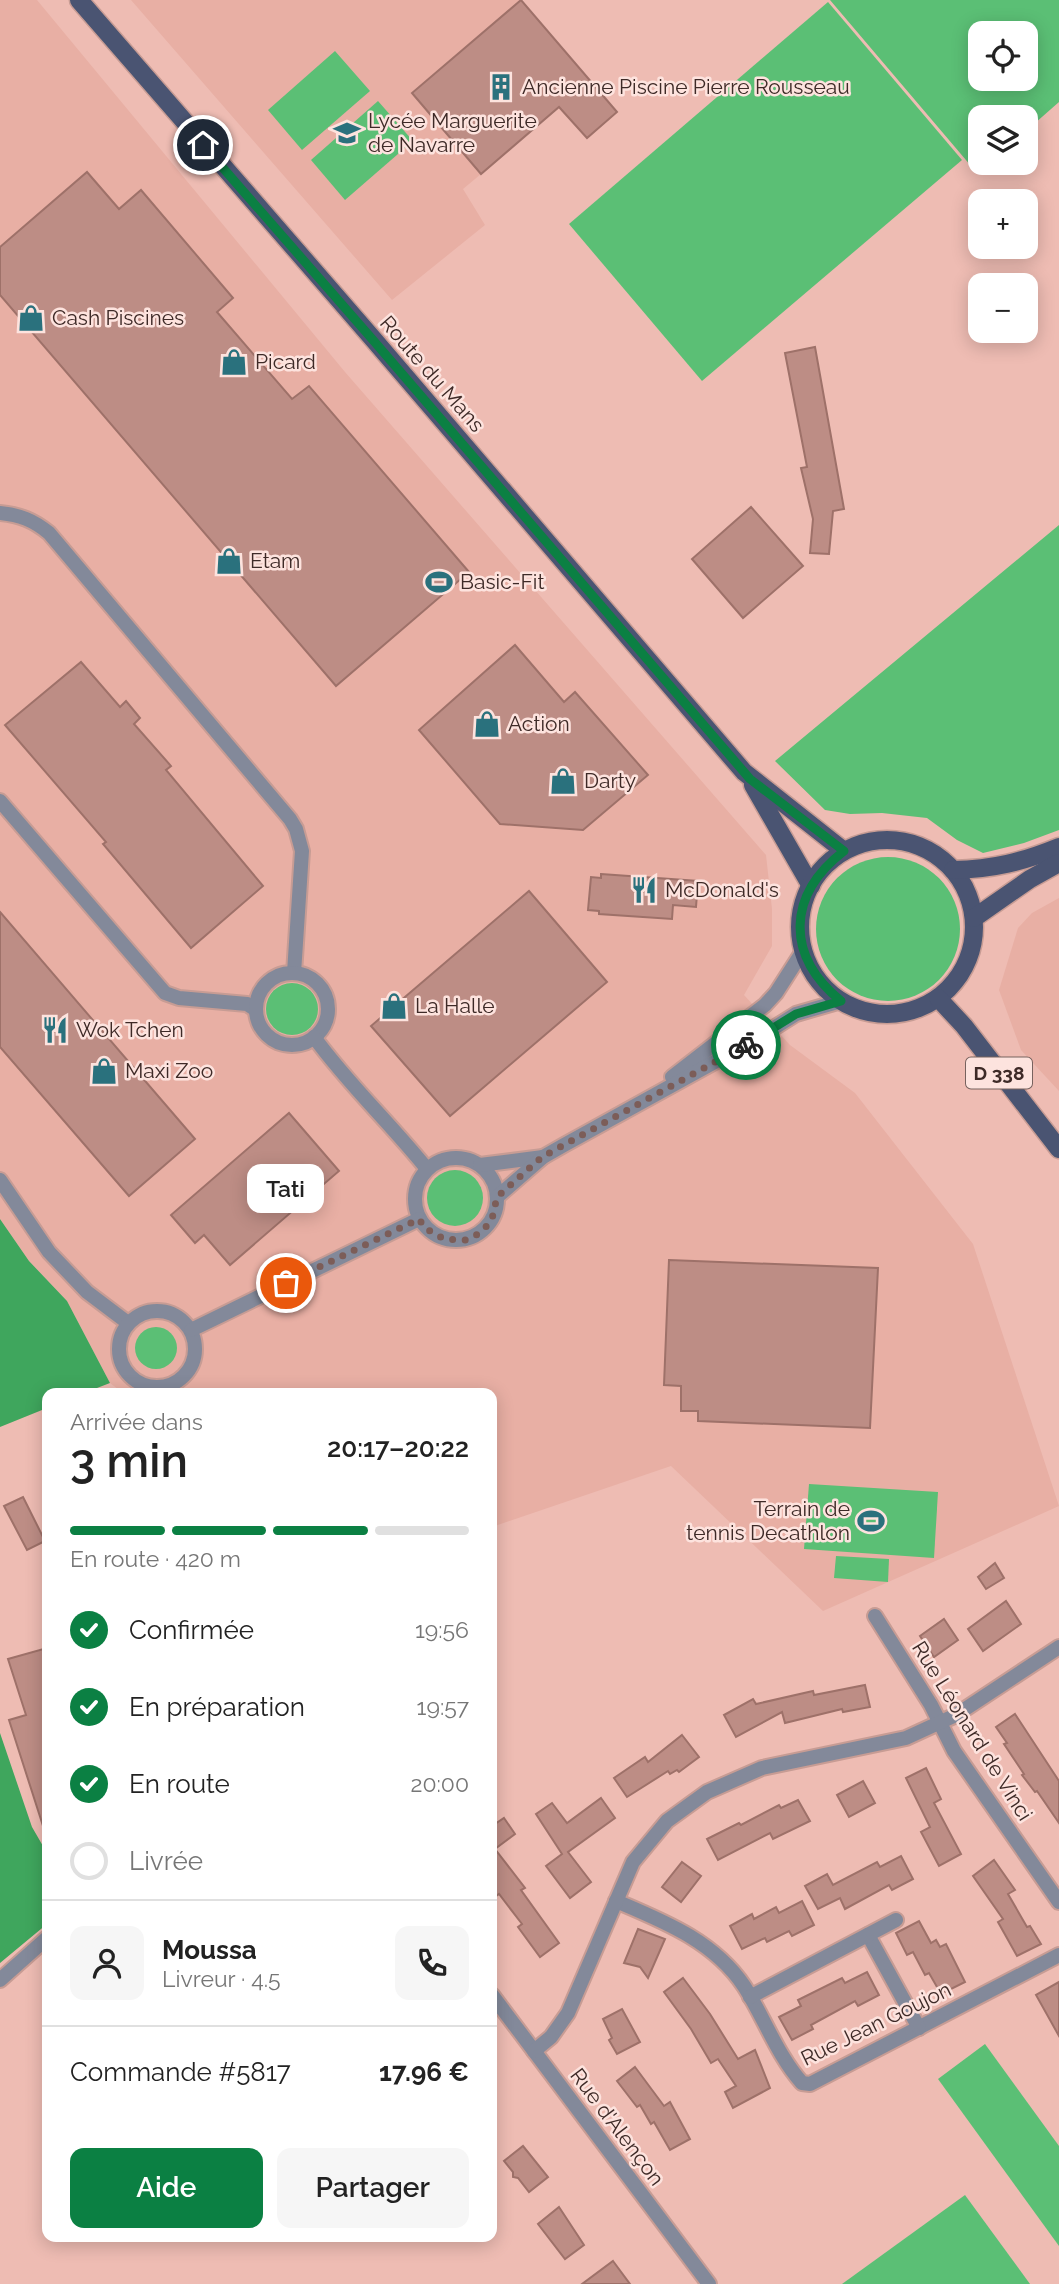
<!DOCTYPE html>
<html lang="fr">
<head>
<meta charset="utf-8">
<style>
  :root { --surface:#fff; --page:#f6f6f6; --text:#222; --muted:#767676; --line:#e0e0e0; --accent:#0b8043 }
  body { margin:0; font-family:Raleway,sans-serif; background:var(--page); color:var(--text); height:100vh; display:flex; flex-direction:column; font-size:26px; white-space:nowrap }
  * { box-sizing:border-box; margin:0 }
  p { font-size:23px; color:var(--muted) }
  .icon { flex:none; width:38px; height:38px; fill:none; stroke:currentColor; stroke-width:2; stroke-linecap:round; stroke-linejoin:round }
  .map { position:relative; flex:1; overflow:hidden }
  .sheet { position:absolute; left:42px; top:1388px; width:455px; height:854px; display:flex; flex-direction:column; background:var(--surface); border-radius:14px; box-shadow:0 4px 18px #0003 }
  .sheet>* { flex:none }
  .fabs { position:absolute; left:968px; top:21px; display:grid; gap:14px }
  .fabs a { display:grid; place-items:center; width:70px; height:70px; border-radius:14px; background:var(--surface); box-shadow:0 4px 18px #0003; font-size:35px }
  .pin { position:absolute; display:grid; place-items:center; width:60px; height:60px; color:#fff; margin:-30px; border:4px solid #fff; border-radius:50%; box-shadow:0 2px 7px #0007 }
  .courier { position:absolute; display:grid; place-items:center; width:70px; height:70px; margin:-35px; border:5px solid #0b8043; border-radius:50%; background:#fff; color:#222; box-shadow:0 2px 9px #0007 }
  .bubble { position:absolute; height:49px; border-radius:14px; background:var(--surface); box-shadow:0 4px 18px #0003; font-size:23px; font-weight:600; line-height:49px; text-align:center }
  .headline em { font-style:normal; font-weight:600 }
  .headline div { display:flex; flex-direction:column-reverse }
  .headline { display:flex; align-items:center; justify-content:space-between; height:119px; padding:0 28px }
  h1 { font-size:46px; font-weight:600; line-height:52px }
  .bar { display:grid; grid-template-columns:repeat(4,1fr); gap:10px 7px; align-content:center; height:84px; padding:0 28px }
  .bar i { height:9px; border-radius:5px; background:var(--line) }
  .bar .selected { background:var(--accent) }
  .bar p { grid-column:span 4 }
  .line { display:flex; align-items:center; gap:18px; padding:0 28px; border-top:2px solid var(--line) }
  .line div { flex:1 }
  .round { display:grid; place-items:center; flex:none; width:74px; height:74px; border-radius:14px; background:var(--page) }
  ol { padding:0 28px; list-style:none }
  li { display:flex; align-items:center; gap:21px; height:77px }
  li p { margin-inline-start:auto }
  li .icon { padding:7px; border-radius:50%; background:var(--accent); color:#fff; stroke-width:4 }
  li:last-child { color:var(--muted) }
  li i { width:38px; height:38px; border:4px solid var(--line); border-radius:50% }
  .action { display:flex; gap:14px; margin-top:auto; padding:14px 28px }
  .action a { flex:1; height:80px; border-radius:14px; background:var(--accent); color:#fff; font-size:28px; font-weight:600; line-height:80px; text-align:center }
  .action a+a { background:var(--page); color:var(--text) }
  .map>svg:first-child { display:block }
  .built { fill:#e8afa4 }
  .green { fill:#5bbf75; fill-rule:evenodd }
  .forest { fill:#3fa65d }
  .building { fill:#bd8d85; stroke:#9e7169; stroke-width:2 }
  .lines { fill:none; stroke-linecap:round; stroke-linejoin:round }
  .street-casing { stroke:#c79c94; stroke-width:18 }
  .primary-casing { stroke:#c79c94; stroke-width:21 }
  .street { stroke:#83899a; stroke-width:14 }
  .primary { stroke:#4a5472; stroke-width:18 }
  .done { stroke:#7c5d58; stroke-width:7; stroke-dasharray:0 12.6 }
  .route { stroke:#0b8043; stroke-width:9 }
  .labels { text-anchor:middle; stroke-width:5; stroke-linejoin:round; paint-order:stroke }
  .shield { fill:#fde3de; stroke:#77625e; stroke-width:2 }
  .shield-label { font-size:19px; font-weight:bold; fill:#3e2a27 }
  .poi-label { font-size:21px; fill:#3e2a27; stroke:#fde3de; text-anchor:start }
  .street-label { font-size:21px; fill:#3e2a27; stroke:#fde3de }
</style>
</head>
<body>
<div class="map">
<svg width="1059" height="2284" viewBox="0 0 1059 2284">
  <rect width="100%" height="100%" fill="#eebcb3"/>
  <!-- built -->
  <g class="built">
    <path d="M0,0H37L345,372L766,855L772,909V946L744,995L790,1045L855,1093L973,1244L1059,1506L823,1611L671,1466L492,1527V1393H123L110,1383L67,1301L29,1261L0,1219Z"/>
    <path d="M131,0H521L413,93L481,174L463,189L485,225L392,300Z"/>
    <path d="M1059,898V1091L1021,1050L999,990L1018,928L1032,913Z"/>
  </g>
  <!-- green -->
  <g class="green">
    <path d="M830,0H1059V102L1026,131V117H980V163H988L977,173ZM1026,33V79H980V33Z"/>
    <path d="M828,2L962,160L702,381L569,224Z"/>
    <path d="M335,51L370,91L302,150L268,110Z"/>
    <path d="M378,101L413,141L345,200L311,160Z"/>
    <path d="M1059,525V830L1024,843L983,853L957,840L927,818L882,813L850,814L825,810L775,761Z"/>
    <circle cx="888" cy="929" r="72"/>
    <circle cx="292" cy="1009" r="26"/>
    <circle cx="455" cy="1198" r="28"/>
    <circle cx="156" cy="1348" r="21"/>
    <path d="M809,1484L938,1492L934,1558L804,1549Z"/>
    <path d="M836,1556L889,1559L888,1582L834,1578Z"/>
    <path d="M985,2044L1059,2146V2246L938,2079Z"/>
    <path d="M965,2195L1030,2284H842Z"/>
  </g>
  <!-- forest -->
  <g class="forest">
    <path d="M0,1219L29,1261L67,1301L110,1383L84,1393H47V1408L0,1427Z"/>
    <path d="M0,1733L32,1827L47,1853V1924L0,1963Z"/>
  </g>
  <!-- building -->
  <g class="building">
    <path d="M521,0L617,112L587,138L559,107L481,174L412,93Z"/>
    <path d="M87,172L119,209L141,190L233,298L217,312L292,399L309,386L469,572L336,686L0,295V247Z"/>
    <path d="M815,347L844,509L833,511L829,554L810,553L813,519L801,468L807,467L785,353Z"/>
    <path d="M751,507L803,566L743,618L692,559Z"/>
    <path d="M515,645L564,702L575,692L648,775L583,830L500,824L419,730Z"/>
    <path d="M81,662L120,707L126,701L140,718L134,724L171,766L166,770L263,886L191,948L103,844L106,842L5,725Z"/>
    <path d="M601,874L698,881L696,907L673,905L672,919L599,914V911L588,910L591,877L601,878Z"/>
    <path d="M529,891L607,982L450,1116L371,1026Z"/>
    <path d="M0,912L195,1139L129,1196L0,1047Z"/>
    <path d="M289,1113L339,1171L230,1265L204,1235L195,1243L171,1215Z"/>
    <path d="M669,1260L878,1268L870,1428L698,1421V1411H681V1386L664,1385Z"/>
    <path d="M23,1497L45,1541L27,1550L4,1506Z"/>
    <path d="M995,1563L1004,1578L986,1589L978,1577Z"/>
    <path d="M1006,1601L1021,1624L983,1651L968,1629Z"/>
    <path d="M944,1619L958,1640L934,1657L920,1636Z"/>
    <path d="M47,1648V1828L44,1829L9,1720L26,1715L8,1659Z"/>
    <path d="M865,1685L870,1707L843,1712L842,1709L785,1723L782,1712L736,1737L724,1715L753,1699L756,1704L813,1691L814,1695Z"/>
    <path d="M1015,1714L1059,1781V1823L1037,1791L1035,1792L1022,1775L1024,1774L1004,1744L1007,1743L996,1727Z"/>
    <path d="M682,1735L699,1757L679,1772L677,1770L670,1774L668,1771L627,1797L614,1778L645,1757L648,1762Z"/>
    <path d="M926,1768L941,1799L934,1803L961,1854L939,1866L921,1832L930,1827L906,1778Z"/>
    <path d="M863,1781L875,1803L849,1817L837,1795Z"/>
    <path d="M601,1798L615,1818L568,1852L591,1882L570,1898L546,1866L562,1854L536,1814L552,1803L567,1823Z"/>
    <path d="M798,1800L810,1821L773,1839L770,1833L718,1860L707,1839L739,1823L741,1825L779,1805L781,1808Z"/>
    <path d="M504,1818L515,1834L495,1849L525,1888L521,1890L559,1943L540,1957L518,1927L522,1924L499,1894L492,1899V1826Z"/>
    <path d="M901,1856L913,1879L892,1890L889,1885L845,1909L840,1898L818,1909L805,1886L827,1874L833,1885L877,1862L880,1867Z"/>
    <path d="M994,1860L1015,1890L1008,1894L1027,1927L1030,1926L1041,1944L1017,1956L998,1922L1003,1919L973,1876Z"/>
    <path d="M682,1862L701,1876L681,1902L662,1887Z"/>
    <path d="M802,1901L814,1925L792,1936L789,1931L767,1942L765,1938L742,1949L730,1926L752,1914L754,1919L776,1907L779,1913Z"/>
    <path d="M919,1921L931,1943L936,1940L940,1947L946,1944L965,1982L941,1994L929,1973L925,1975L913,1952L907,1955L896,1933Z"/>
    <path d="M638,1929L665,1939L648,1978L640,1967L624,1963Z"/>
    <path d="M867,1972L879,1995L858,2006L855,2001L811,2025L813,2029L792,2040L779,2017L801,2006L798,2000L842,1978L845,1983Z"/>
    <path d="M683,1978L710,2014L738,2059L755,2050L770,2088L733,2108L725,2092L736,2086L718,2059L711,2063L691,2029L664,1992Z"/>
    <path d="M1059,1982V2036L1036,1995Z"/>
    <path d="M622,2009L640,2042L617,2054L609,2040L612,2038L603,2019Z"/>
    <path d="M635,2067L664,2106L670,2102L690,2139L670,2150L654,2122L651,2124L640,2105L637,2107L617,2081Z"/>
    <path d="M523,2146L548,2177L529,2192L518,2178L513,2177V2172L504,2161Z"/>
    <path d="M559,2207L584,2245L565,2259L538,2224Z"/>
    <path d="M613,2261L630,2284H582Z"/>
  </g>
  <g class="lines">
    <defs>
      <g id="street">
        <path d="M0,513C20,515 33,520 49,533L290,819L296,829L302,851L294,973"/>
        <path d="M0,801L165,993L179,998L247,1004L256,1010"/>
        <circle cx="292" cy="1009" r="36"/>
        <path d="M314,1037C348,1084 391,1124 427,1169"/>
        <path d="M672,1077L765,1005L776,993L803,951"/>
        <circle cx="456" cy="1199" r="41"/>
        <path d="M480,1165L543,1157"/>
        <path d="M0,1180L49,1252L87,1292L128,1323"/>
        <path d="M497,1197L543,1157L564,1145L758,1038L796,1014L841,1001"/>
        <circle cx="157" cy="1349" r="38"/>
        <path d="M191,1330L419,1219"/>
        <path d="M875,1616L931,1705L954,1751L1059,1902"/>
        <path d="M616,1901C663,1921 714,1941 744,1986C764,2017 777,2055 802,2083L810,2084L1059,1955"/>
        <path d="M868,1935L919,2028"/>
        <path d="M0,1980L47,1938"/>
        <path d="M492,1995L709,2284"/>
        <path d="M750,1997L896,1920"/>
        <path d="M534,2051L551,2037L568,2013L633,1862L667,1821L707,1792L762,1768L906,1738L956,1715L1059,1647"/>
      </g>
      <g id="primary">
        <path d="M79,0L374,340L744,772L844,851"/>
        <path d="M753,785L811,886"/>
        <circle cx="887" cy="927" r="87"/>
        <path d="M953,870C994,869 1022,862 1059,847"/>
        <path d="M974,918L1030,879L1059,863"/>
        <path d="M938,998L964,1026L1059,1149"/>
      </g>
    </defs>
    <!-- street casing -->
    <use href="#street" class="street-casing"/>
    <!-- primary casing -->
    <use href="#primary" class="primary-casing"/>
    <!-- street -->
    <use href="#street" class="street"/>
    <!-- primary -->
    <use href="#primary" class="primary"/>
  </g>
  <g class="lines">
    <!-- done -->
    <path class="done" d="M286,1283L419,1219L425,1228L444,1239L465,1240L475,1236L485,1228L492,1219L497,1197L542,1157L746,1045"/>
    <!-- route -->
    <path class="route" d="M203,145L373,340L750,779L844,851C787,895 785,955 841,1001L796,1014L746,1045"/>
  </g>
  <!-- icons -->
  <defs>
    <symbol id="building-bare" viewBox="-9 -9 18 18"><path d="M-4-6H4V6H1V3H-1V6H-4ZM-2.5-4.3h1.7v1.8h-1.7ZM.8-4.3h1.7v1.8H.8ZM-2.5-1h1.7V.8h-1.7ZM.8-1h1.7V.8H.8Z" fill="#2a717d" stroke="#fde3de" stroke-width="2.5" paint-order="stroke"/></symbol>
    <symbol id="school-bare" viewBox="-9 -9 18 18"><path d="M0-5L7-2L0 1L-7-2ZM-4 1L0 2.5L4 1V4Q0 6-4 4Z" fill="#2a717d" stroke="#fde3de" stroke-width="2.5" paint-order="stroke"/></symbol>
    <symbol id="shop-bare" viewBox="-9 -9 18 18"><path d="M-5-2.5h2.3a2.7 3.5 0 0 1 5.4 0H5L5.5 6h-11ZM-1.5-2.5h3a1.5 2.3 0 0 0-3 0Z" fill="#2a717d" stroke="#fde3de" stroke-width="2.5" paint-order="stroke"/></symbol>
    <symbol id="stadium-bare" viewBox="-9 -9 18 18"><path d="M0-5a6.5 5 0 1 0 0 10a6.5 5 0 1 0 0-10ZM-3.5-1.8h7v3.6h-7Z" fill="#2a717d" stroke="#fde3de" stroke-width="2.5" paint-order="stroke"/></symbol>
    <symbol id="restaurant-bare" viewBox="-9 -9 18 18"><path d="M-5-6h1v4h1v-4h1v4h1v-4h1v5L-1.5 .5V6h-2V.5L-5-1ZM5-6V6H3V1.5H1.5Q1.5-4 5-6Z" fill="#2a717d" stroke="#fde3de" stroke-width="2.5" paint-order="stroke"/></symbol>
  </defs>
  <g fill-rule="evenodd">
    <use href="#building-bare" x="482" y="68" width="38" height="38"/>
    <use href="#school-bare" x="328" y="114" width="38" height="38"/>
    <use href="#shop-bare" x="12" y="299" width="38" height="38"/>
    <use href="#shop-bare" x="215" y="343" width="38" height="38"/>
    <use href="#shop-bare" x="210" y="542" width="38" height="38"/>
    <use href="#stadium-bare" x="420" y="563" width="38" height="38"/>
    <use href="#shop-bare" x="468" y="705" width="38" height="38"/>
    <use href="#shop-bare" x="544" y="762" width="38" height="38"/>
    <use href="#restaurant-bare" x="625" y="871" width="38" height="38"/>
    <use href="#shop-bare" x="375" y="987" width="38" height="38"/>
    <use href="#restaurant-bare" x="36" y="1011" width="38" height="38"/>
    <use href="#shop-bare" x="85" y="1052" width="38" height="38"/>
    <use href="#stadium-bare" x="852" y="1502" width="38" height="38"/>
  </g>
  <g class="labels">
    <!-- shield labels -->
    <rect class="shield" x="966" y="1057.5" width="66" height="31" rx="5"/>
    <g class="shield-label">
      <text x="999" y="1080">D 338</text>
    </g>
    <!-- poi labels -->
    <g class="poi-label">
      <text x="522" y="94">Ancienne Piscine Pierre Rousseau</text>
      <text x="368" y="128">Lycée Marguerite<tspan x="368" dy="24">de Navarre</tspan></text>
      <text x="52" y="325">Cash Piscines</text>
      <text x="255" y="369">Picard</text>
      <text x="250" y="568">Etam</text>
      <text x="460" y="589">Basic-Fit</text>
      <text x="508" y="731">Action</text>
      <text x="584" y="788">Darty</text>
      <text x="665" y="897">McDonald's</text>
      <text x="415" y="1013">La Halle</text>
      <text x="76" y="1037">Wok Tchen</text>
      <text x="125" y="1078">Maxi Zoo</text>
      <text x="850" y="1516" text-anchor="end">Terrain de<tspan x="850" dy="24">tennis Decathlon</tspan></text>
    </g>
    <!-- street labels -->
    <g class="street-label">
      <text transform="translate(432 374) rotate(49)" y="7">Route du Mans</text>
      <text transform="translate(972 1731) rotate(58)" y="7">Rue Léonard de Vinci</text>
      <text transform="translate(876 2024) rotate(-26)" y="7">Rue Jean Goujon</text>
      <text transform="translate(617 2127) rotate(53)" y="7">Rue d'Alençon</text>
    </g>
  </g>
</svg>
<div class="fabs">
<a><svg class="icon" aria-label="locate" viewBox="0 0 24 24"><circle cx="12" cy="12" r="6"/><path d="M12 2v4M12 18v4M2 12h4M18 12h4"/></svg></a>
<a><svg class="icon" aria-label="layers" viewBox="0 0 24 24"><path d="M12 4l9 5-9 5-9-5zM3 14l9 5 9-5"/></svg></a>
<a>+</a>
<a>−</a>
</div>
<div class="pin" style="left:286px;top:1283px;background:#ea580c"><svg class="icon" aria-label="bag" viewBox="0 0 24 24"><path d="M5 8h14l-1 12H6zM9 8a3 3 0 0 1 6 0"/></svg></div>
<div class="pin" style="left:203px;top:145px;background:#1f2937"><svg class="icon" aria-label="home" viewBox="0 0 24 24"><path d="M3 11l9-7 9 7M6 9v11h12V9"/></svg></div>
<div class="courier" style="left:746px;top:1045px"><svg class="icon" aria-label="bike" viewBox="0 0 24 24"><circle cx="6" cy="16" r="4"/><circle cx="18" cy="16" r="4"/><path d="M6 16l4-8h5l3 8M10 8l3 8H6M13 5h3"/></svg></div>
<div class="bubble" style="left:247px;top:1164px;width:77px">Tati</div>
<section class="sheet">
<div class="headline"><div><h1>3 min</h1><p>Arrivée dans</p></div><em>20:17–20:22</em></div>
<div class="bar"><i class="selected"></i><i class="selected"></i><i class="selected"></i><i></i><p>En route · 420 m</p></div>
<ol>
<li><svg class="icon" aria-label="check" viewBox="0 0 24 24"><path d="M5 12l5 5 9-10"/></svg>Confirmée<p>19:56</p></li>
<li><svg class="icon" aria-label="check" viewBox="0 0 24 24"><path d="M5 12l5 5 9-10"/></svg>En préparation<p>19:57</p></li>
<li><svg class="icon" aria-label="check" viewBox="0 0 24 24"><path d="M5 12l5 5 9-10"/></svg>En route<p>20:00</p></li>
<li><i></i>Livrée</li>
</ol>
<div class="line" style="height:126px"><a class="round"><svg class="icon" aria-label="person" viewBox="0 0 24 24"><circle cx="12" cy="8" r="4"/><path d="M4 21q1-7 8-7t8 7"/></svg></a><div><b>Moussa</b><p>Livreur · 4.5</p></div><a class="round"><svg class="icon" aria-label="phone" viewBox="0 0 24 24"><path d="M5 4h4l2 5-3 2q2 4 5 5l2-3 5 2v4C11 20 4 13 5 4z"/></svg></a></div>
<div class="line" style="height:91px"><div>Commande #5817</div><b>17.96 €</b></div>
<div class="action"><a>Aide</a><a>Partager</a></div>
</section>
</div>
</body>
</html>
